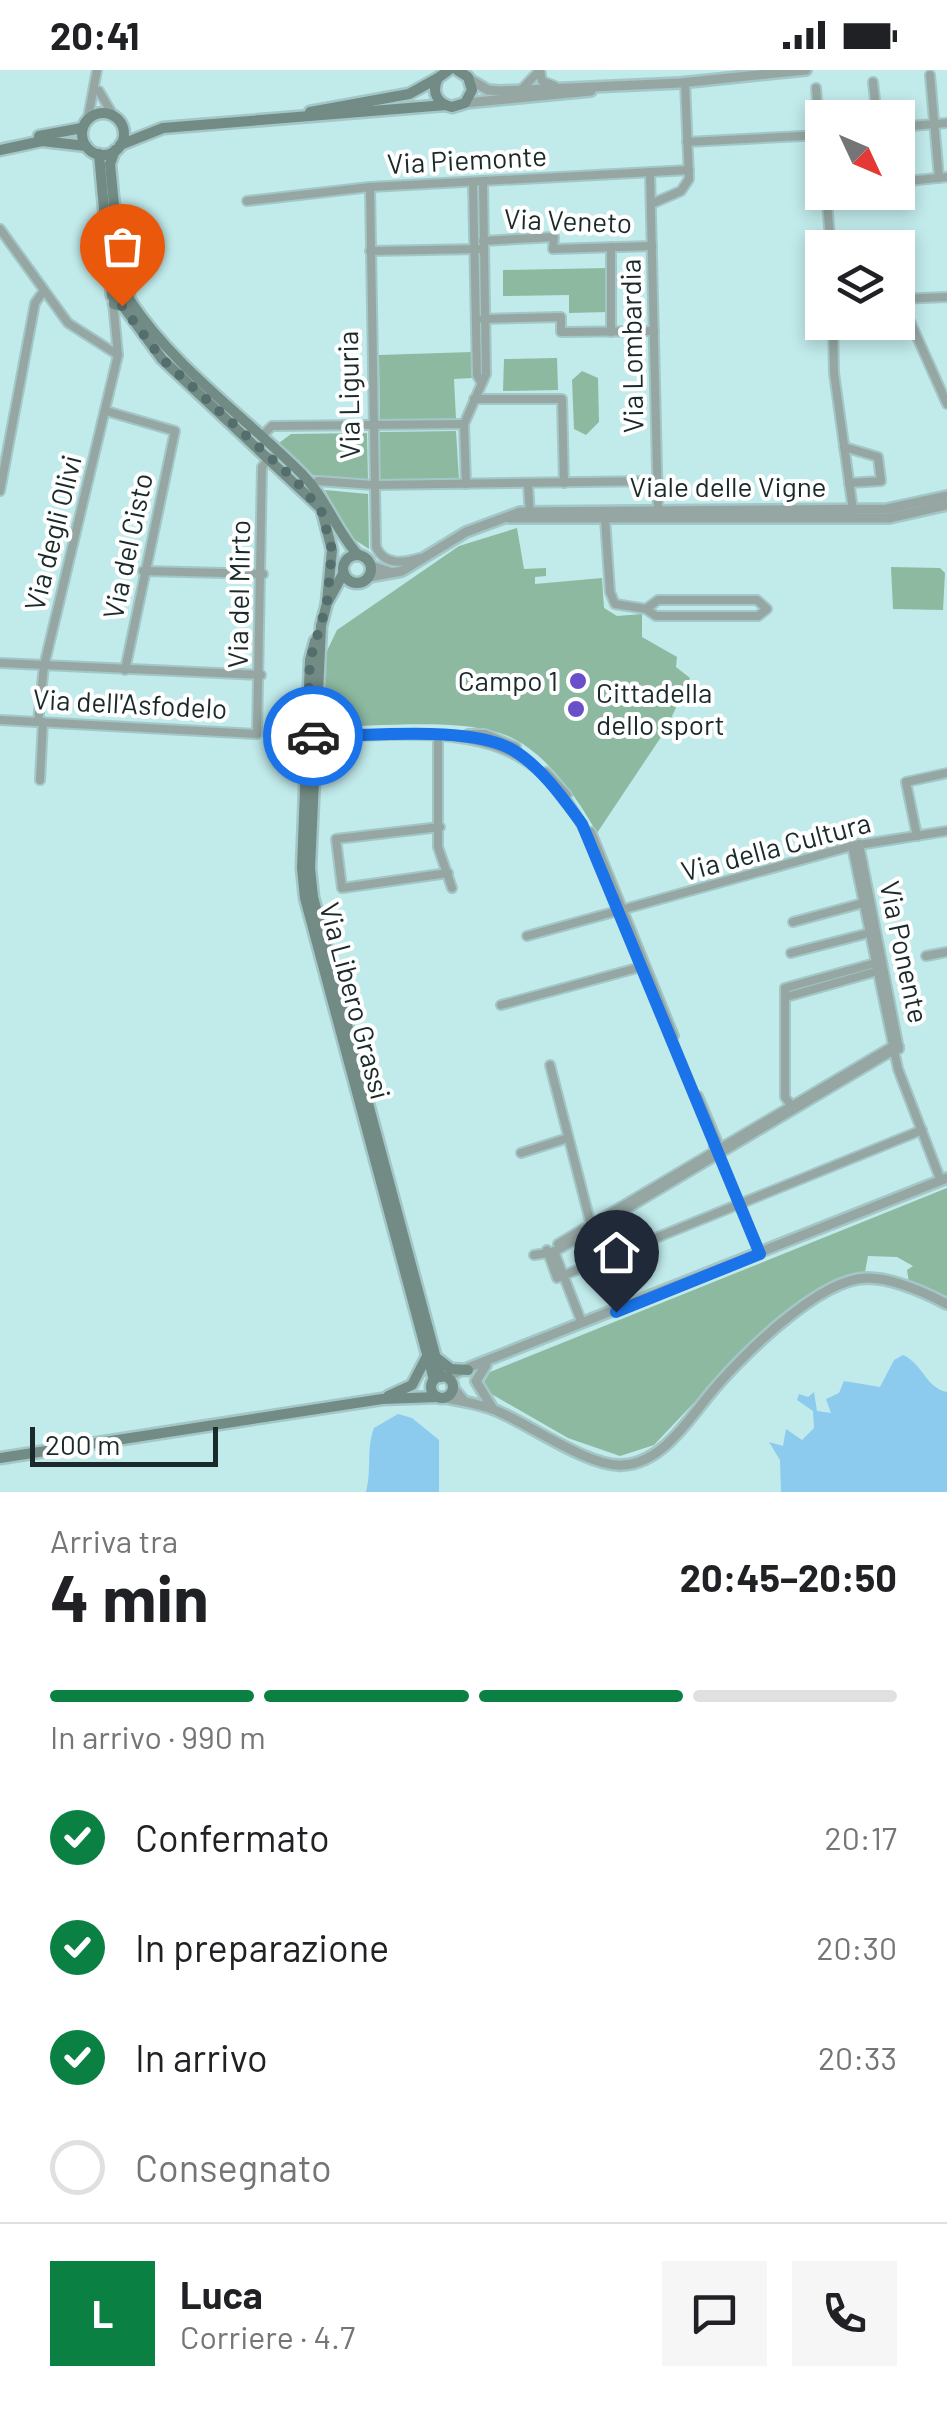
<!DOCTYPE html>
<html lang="it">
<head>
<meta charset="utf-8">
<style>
  :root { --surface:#fff; --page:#f6f6f6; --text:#202124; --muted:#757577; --line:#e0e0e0; --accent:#0b8043 }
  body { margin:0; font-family:Barlow,sans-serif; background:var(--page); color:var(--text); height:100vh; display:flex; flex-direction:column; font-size:38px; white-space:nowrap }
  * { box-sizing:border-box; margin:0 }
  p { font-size:32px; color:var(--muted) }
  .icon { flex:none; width:55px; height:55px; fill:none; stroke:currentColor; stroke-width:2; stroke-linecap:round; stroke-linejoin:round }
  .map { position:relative; height:1422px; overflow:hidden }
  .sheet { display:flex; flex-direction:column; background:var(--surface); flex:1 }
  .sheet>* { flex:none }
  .needle { width:65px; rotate:134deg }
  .controls { position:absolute; left:805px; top:30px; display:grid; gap:20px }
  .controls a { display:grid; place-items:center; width:110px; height:110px; border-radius:0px; background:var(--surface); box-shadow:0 5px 15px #0003; font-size:50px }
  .scale { position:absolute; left:30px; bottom:25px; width:188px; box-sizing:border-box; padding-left:10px; border:5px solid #1a2a2a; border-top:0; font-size:28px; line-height:35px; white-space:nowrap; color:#1a2a2a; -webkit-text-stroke:8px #fff; paint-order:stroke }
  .pin { position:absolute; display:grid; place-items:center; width:85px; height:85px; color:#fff; margin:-102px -42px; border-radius:50% 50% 50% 0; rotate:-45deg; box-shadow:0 0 10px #0007 }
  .pin .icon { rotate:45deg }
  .courier { position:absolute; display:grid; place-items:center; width:100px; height:100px; margin:-50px; border:8px solid #1a73e8; border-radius:50%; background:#fff; color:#222; box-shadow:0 2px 12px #0007 }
  .head em { font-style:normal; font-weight:700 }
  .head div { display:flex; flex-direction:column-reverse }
  .head { display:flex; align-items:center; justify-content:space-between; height:170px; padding:0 50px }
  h1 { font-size:65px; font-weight:700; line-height:75px }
  .bar { display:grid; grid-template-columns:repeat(4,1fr); gap:15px 10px; align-content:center; height:120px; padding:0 50px }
  .bar i { height:12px; border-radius:8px; background:var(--line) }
  .bar .selected { background:var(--accent) }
  .bar p { grid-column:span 4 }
  .line { display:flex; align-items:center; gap:25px; padding:0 50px; border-top:2px solid var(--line) }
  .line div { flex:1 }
  .round { display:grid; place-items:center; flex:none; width:105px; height:105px; border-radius:0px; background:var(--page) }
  ol { padding:0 50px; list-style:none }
  li { display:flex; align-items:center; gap:30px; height:110px }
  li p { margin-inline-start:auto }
  li .icon { padding:10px; border-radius:50%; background:var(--accent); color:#fff; stroke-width:4 }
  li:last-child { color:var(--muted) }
  li i { width:55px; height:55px; border:5px solid var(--line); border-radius:50% }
  .status { display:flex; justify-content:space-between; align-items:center; height:70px; padding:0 50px; background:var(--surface); direction:ltr }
  .status svg { height:28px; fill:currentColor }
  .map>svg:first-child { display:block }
  .green { fill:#8db9a1 }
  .water { fill:#8ccbee }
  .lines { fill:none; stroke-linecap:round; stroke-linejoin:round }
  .minor-casing { stroke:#a3c7c7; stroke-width:12 }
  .tertiary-casing { stroke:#a3c7c7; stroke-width:14 }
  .secondary-casing { stroke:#a3c7c7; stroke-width:15 }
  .minor { stroke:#96a7a3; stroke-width:8 }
  .tertiary { stroke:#96a7a3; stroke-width:9 }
  .secondary { stroke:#728b85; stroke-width:10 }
  .done { stroke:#546d6d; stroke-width:10; stroke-dasharray:0 18 }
  .route { stroke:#1a73e8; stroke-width:12 }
  .poi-dot { fill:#694fc8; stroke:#fff; stroke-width:4 }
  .labels { text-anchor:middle; stroke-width:8; stroke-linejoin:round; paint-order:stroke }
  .street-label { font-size:28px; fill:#1a2a2a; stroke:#fff }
  .poi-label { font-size:28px; fill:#1a2a2a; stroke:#fff; text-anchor:end }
</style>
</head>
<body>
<div class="status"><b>20:41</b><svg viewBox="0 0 49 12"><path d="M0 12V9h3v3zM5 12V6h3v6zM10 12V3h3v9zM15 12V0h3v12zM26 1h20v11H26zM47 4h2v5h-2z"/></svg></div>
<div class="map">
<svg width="947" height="1422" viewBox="0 0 947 1422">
  <rect width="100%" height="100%" fill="#c1eaea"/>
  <!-- green -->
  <g class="green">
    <path d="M608,198V242L569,243V225L503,226V200Z"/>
    <path d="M472,282V308L454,309L456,349L380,352L379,285Z"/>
    <path d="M557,288L558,320L503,321L504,289Z"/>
    <path d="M582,301L598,308L599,352L586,365L574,359L572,310Z"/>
    <path d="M456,361L459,410L380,411V362Z"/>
    <path d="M367,363L368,410L309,405L279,373L291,364Z"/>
    <path d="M325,420L368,424L369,479L349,466Z"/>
    <path d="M517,458L524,499L546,498V506L535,507V514L602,508L604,538L617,546L642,544V567L677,587L676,597L690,608L665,661L597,763C578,729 546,682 508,666C462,647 377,657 323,657L326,583L337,560L459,476Z"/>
    <path d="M891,497L940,498L945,503L943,540L893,539Z"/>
    <path d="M947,1118V1228L909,1213L907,1200L913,1196L897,1187L868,1186L865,1202L847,1205L802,1233L742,1282L654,1375L620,1386L568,1368L488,1322L484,1312L490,1302Z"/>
  </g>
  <!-- water -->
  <g class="water">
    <path d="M903,1285C923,1294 926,1318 947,1322V1422H781L780,1390L769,1372L783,1376L786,1359L802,1370L814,1358L813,1341L797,1330L799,1324L808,1327L814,1322L817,1341L831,1343L826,1329L839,1323L844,1311L880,1317L894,1290Z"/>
    <path d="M398,1344L412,1348L439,1370V1422H366C372,1399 366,1380 374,1358Z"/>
  </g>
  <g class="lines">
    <defs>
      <g id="minor">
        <path d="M540,0L542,11L555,16"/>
        <path d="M930,5L939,108"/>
        <path d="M873,12L877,48"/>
        <path d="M816,18L822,91"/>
        <path d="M521,20L540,0"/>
        <path d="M99,21L113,45"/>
        <path d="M88,48L97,0"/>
        <path d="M898,57L947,53"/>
        <path d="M687,72L822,65"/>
        <path d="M650,102L658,442"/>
        <path d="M473,112L477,305L481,312"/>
        <path d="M898,112L947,107"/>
        <path d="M370,117L376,477C385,496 403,493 420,488"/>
        <path d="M826,122L831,178"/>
        <path d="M247,131L370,117L689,100"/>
        <path d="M651,134L681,121L689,109L685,12"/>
        <path d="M0,159L68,253L118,285"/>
        <path d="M483,171L554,167L553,179L652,176"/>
        <path d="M611,177V262"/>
        <path d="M370,181L479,179"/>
        <path d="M898,229L947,227"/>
        <path d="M900,229L947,334"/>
        <path d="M483,249L561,247V262L654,261"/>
        <path d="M833,252L834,303L853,440"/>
        <path d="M474,329H562L564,413"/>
        <path d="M106,341L175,361L125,600"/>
        <path d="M261,367L272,356L464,354"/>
        <path d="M844,377L878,387L881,411L849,413"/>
        <path d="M318,411L373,415L658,411"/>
        <path d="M466,414L464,354L486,304L483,112"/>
        <path d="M528,414L530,446"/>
        <path d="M0,421L35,233L43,222"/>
        <path d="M605,449L610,522L615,534L646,539L656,546H758L767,539L757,530H658L646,539"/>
        <path d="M143,501L263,504"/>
        <path d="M0,593L261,605"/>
        <path d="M0,650L257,664L262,397L270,387"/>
        <path d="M38,652L44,596L118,285L113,232"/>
        <path d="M468,664H485L516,677"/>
        <path d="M311,666C430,668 528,640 589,769L760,1184"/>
        <path d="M438,666V777L452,818"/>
        <path d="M546,702L567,725"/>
        <path d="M40,710L43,652"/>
        <path d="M440,757L336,769L342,818L448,803"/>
        <path d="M591,762L674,966"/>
        <path d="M917,766L906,712L947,703"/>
        <path d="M859,774L899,979"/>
        <path d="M852,776L898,999L941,1111"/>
        <path d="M793,852L867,832"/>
        <path d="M527,866L852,776L947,761"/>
        <path d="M791,883L873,862"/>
        <path d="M926,886L947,882"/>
        <path d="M786,927L878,901"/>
        <path d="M501,935L641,897"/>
        <path d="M550,995L591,1155"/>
        <path d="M698,1026L717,1071L714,1077"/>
        <path d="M790,1034L785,1027V918L879,892"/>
        <path d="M521,1083L568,1068"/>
        <path d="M558,1174L893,976L899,977"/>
        <path d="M547,1180L557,1208L922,1060"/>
        <path d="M554,1181L580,1248"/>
        <path d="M534,1185L554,1182L899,977"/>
      </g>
      <g id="tertiary">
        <path d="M469,9L488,20L500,21L680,13L806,0"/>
        <path d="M465,33L591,21"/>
        <path d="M509,448H889L947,435"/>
        <path d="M371,496L390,502"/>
        <path d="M369,507L402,501L466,462L520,442L887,439L947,426"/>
        <path d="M486,1295L476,1311L493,1339"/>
        <path d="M445,1307L947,1108"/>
        <path d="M453,1318L464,1331"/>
        <path d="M445,1328C462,1331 481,1334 497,1341C529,1354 590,1398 623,1395C661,1393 687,1352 709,1325C738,1289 819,1208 867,1208C894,1208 924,1222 947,1234"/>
      </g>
      <g id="secondary">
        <path d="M449,0L438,8C431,22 437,34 452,37L465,33L472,20L468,7L457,0"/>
        <path d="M310,42L409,24L438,8"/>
        <circle cx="103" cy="64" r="21"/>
        <path d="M39,66L82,58"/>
        <path d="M120,75L163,58L446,35"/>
        <path d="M0,80L42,71L86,76"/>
        <path d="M115,80L110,94L120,198L129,226V229L123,236L114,234L115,221L127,222"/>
        <path d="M99,84L112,226"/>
        <path d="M129,229C175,299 243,345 302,404C326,428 335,459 358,485"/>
        <path d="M123,236L162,289L331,448"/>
        <path d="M322,441L332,480L327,532"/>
        <circle cx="357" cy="499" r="14"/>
        <path d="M343,504L327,533L321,556L310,798L313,827L441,1307"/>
        <path d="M315,571L310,590L302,798L305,828L434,1310"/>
        <path d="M438,1289L451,1299L468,1300"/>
        <circle cx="442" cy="1317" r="11"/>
        <path d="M388,1326L412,1315L426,1288"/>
        <path d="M0,1388L382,1329L437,1327"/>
      </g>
    </defs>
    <!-- minor casing -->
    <use href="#minor" class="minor-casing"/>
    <!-- tertiary casing -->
    <use href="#tertiary" class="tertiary-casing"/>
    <!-- secondary casing -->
    <use href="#secondary" class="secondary-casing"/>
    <!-- minor -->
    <use href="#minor" class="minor"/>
    <!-- tertiary -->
    <use href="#tertiary" class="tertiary"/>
    <!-- secondary -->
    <use href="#secondary" class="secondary"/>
  </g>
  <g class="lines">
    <!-- done -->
    <path class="done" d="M122,236L162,289L295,410L321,440L332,480L327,533L310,590L307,666H313"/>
    <!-- route -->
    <path class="route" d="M313,666C365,667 469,654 513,680C541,697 563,728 582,754L760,1184L616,1242"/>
  </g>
  <!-- markers -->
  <g class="poi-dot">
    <circle cx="578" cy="611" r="10"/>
    <circle cx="576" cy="639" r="10"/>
  </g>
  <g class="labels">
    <!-- street labels -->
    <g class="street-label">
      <text transform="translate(467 90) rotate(-3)" y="10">Via Piemonte</text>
      <text transform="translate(568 151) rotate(2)" y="10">Via Veneto</text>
      <text transform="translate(632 276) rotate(-91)" y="10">Via Lombardia</text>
      <text transform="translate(349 325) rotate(-91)" y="10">Via Liguria</text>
      <text x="728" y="427">Viale delle Vigne</text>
      <text transform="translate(53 463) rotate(-76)" y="10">Via degli Olivi</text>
      <text transform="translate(128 476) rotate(-78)" y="10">Via del Cisto</text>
      <text transform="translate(239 524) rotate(-89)" y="10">Via del Mirto</text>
      <text transform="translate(130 634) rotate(3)" y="10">Via dell'Asfodelo</text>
      <text transform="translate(776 777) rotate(-15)" y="10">Via della Cultura</text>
      <text transform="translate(904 882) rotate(78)" y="10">Via Ponente</text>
      <text transform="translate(355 931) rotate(75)" y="10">Via Libero Grassi</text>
    </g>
    <!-- poi labels -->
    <g class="poi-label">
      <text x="558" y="621">Campo 1</text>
      <text x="596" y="633" text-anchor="start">Cittadella<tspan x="596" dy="32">dello sport</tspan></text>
    </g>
  </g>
</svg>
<div class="controls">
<a><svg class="needle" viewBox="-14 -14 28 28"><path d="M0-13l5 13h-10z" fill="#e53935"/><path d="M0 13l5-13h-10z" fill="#757577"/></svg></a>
<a><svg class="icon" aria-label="layers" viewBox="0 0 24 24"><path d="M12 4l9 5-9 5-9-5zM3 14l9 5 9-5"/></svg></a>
</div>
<div class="scale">200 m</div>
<div class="pin" style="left:122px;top:236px;background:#ea580c"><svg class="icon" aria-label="bag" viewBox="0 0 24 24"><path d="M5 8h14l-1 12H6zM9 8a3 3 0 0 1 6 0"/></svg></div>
<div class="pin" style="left:616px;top:1242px;background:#1f2937"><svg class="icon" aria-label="home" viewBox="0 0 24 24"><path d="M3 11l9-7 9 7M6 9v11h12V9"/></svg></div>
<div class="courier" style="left:313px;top:666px"><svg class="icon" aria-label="car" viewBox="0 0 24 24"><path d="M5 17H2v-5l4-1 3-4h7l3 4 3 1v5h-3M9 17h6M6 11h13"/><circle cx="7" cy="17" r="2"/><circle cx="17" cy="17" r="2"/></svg></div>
</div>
<section class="sheet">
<div class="head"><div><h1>4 min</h1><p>Arriva tra</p></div><em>20:45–20:50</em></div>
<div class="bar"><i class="selected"></i><i class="selected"></i><i class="selected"></i><i></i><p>In arrivo · 990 m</p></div>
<ol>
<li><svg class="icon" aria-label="check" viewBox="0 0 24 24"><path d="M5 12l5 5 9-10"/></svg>Confermato<p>20:17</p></li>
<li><svg class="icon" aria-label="check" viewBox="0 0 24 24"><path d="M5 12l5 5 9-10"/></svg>In preparazione<p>20:30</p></li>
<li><svg class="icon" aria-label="check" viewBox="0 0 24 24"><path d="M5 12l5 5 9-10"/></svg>In arrivo<p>20:33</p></li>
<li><i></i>Consegnato</li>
</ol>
<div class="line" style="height:180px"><b class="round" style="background:var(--accent);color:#fff">L</b><div><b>Luca</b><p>Corriere · 4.7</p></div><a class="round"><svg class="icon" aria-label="chat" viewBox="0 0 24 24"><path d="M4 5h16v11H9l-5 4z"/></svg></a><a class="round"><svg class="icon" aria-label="phone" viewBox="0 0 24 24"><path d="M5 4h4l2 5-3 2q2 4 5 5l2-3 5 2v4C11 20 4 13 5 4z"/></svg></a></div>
</section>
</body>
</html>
